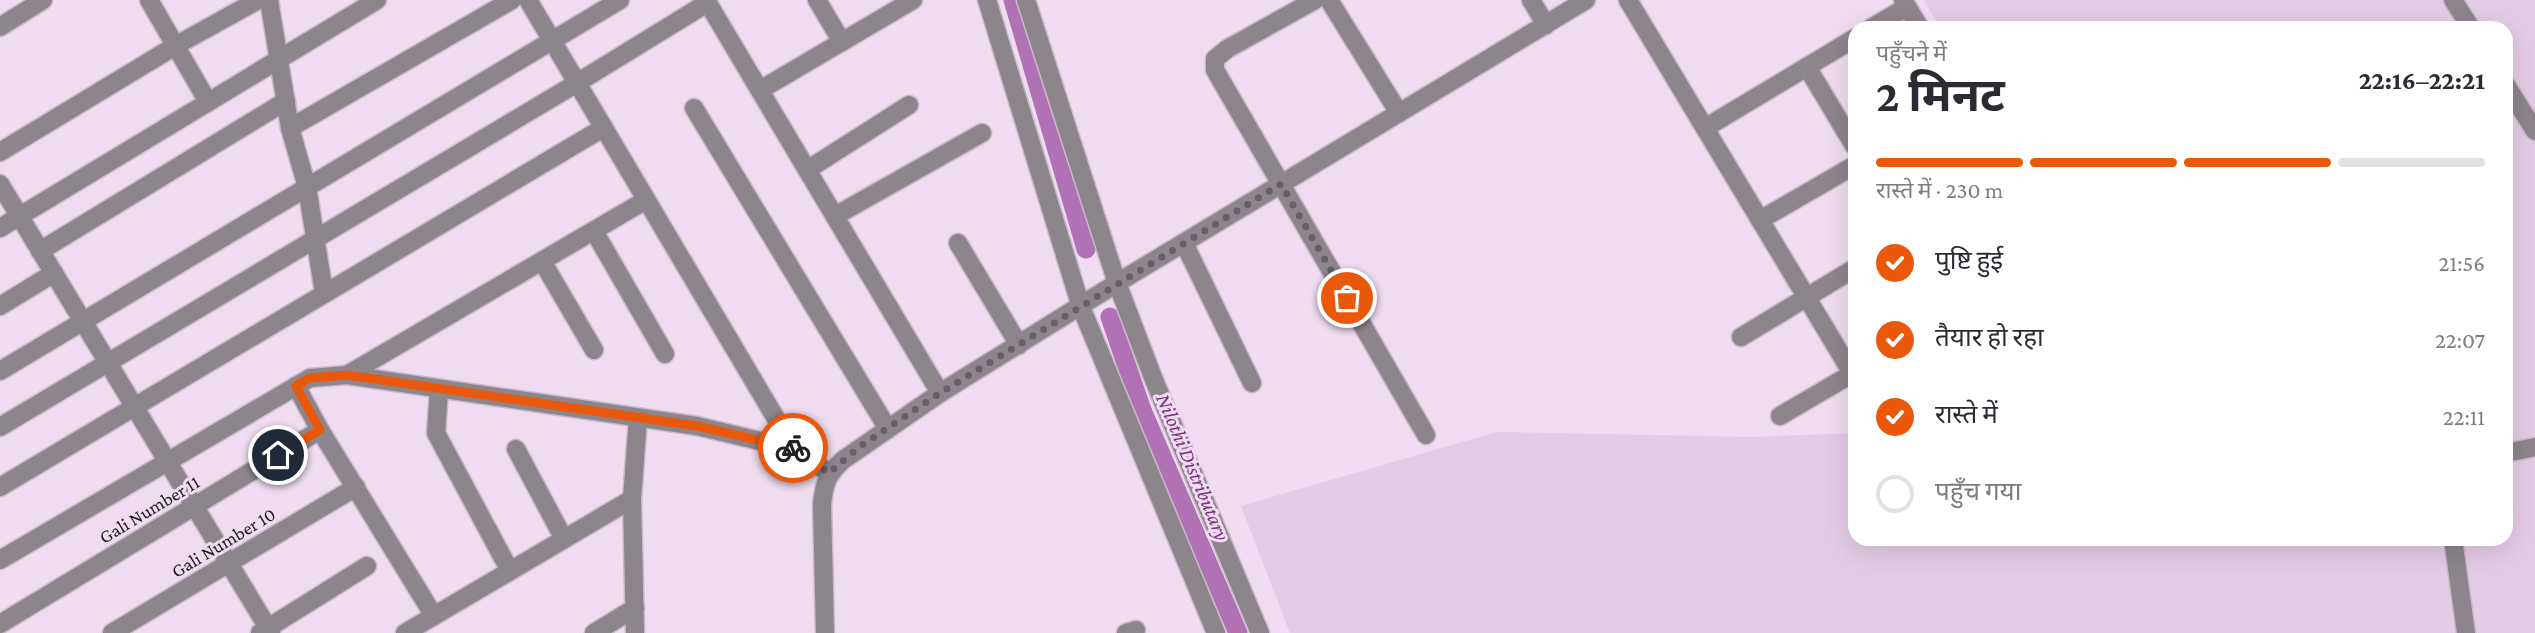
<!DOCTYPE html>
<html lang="hi">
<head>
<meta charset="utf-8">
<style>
  :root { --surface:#fff; --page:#f7f7f7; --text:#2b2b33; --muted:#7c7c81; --line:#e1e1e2; --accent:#ea580c }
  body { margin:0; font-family:"Crimson Pro","Noto Sans Devanagari",serif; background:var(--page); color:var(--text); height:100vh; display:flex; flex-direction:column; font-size:26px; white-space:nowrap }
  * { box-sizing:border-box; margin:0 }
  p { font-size:23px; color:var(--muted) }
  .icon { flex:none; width:38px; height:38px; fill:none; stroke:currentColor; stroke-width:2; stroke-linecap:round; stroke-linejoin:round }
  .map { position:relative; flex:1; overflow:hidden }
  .panel { position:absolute; left:1848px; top:21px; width:665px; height:525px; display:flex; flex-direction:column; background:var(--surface); border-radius:21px; box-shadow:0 7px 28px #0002 }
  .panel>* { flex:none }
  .pin { position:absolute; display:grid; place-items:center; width:60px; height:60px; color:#fff; margin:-30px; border:4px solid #fff; border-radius:50%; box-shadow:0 2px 7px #0007 }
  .courier { position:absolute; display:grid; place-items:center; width:70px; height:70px; margin:-35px; border:5px solid #ea580c; border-radius:50%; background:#fff; color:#222; box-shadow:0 2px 9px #0007 }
  .summary em { font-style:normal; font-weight:700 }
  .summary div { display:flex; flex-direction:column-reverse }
  .summary { display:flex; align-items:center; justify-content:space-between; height:119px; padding:0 28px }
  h1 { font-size:46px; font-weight:700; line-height:52px }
  .bar { display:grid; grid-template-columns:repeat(4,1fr); gap:10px 7px; align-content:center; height:84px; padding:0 28px }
  .bar i { height:9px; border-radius:5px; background:var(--line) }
  .bar .current { background:var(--accent) }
  .bar p { grid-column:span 4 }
  ol { padding:0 28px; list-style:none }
  li { display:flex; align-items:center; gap:21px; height:77px }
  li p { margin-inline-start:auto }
  li .icon { padding:7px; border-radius:50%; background:var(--accent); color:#fff; stroke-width:4 }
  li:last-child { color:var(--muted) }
  li i { width:38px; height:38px; border:4px solid var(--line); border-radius:50% }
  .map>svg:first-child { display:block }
  .built { fill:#e3cce5 }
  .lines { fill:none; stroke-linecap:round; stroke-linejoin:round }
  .canal { stroke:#b072b5; stroke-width:19 }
  .minor-casing { stroke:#cab9ca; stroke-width:21 }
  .minor { stroke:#8c858c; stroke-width:18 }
  .done { stroke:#685d68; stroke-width:7; stroke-dasharray:0 12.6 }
  .route { stroke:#ea580c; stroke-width:9 }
  .labels { text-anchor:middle; stroke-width:6; stroke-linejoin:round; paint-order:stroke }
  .street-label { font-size:19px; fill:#1f181f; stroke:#efdcf0 }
  .water-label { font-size:21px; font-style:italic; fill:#7b2e81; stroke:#efdcf0 }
</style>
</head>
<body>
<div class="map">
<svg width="2535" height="633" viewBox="0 0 2535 633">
  <rect width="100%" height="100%" fill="#efdcf0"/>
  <!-- built -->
  <path class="built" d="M1926,0H2535V633H1290L1241,506L1497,432L1752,437L1855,433V539H2506V28H1941L1924,1Z"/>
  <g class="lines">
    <!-- canal -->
    <g class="canal">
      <path d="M1013,0L1086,249"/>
      <path d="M1110,317L1142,410L1238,633"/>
    </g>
    <defs>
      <g id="minor">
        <path d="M149,0L208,102"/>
        <path d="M269,0L290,128L307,187L324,293"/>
        <path d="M528,0L794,449L829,473"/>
        <path d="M706,0L940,393"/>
        <path d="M817,0L842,42"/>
        <path d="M987,0L1081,307L1216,633"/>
        <path d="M1026,0L1117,283L1154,380L1260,633"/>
        <path d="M1315,0L1227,49L1215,59V70L1426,435"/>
        <path d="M1329,0L1399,113"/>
        <path d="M1531,0L1546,25"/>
        <path d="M1628,0L1855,378"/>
        <path d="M1903,0L1920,28"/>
        <path d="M2453,0L2471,28"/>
        <path d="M0,27L43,0"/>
        <path d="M1871,28L1907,7"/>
        <path d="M1807,67L1855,147"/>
        <path d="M2506,85L2535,131"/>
        <path d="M760,90L913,0"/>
        <path d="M694,108L888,429"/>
        <path d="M290,128L512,0"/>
        <path d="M1705,128L1855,38"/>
        <path d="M0,152L175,46L258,0"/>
        <path d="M807,170L909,105"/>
        <path d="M0,184L271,633"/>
        <path d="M835,216L982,133"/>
        <path d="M1760,220L1855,165"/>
        <path d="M0,228L377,0"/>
        <path d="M594,231L665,354"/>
        <path d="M958,243L1019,345"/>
        <path d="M1184,243L1252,383"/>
        <path d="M40,251L286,101"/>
        <path d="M542,261L594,350"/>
        <path d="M0,306L54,273"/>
        <path d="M1741,337L1855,268"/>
        <path d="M0,371L620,0"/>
        <path d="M347,375L646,200"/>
        <path d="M296,386L320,430L434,616"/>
        <path d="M439,390L436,433L510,571"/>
        <path d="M1780,416L1855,372"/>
        <path d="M0,427L577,83L707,3"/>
        <path d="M516,449L564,539"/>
        <path d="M2506,453L2535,447"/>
        <path d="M0,487L603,128"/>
        <path d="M2453,539L2466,633"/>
        <path d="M0,560L310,378L347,375L697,426L794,449"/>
        <path d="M0,624L320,430"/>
        <path d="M112,633L356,487"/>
        <path d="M260,633L367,566"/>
        <path d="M405,633L632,499"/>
        <path d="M594,633L635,608"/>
        <path d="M635,633L632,499L638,418"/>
        <path d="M825,633L822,505C824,483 827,475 843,460L940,393L1117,283L1586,0"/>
        <path d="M1126,633L1136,630"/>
      </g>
    </defs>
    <!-- minor casing -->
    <use href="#minor" class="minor-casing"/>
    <!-- minor -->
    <use href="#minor" class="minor"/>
  </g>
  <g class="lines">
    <!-- done -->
    <path class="done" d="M793,448L829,473L859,447L940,393L1281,184L1347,298"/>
    <!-- route -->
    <path class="route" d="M278,455L320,430L296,386L310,378L347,375L697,426L793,448"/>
  </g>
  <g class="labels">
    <!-- street labels -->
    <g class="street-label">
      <text transform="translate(149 509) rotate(-31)" y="7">Gali Number 11</text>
      <text transform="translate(223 542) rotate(-31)" y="7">Gali Number 10</text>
    </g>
    <!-- water labels -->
    <g class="water-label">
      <text transform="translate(1193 467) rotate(67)" y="7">Nilothi Distributary</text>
    </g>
  </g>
</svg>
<div class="pin" style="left:1347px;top:298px;background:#ea580c"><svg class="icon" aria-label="bag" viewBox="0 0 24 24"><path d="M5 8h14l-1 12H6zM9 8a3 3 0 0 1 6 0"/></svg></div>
<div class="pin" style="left:278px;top:455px;background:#1f2937"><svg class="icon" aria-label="home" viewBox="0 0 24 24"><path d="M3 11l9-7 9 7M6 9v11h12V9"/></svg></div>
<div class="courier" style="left:793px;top:448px"><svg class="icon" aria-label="bike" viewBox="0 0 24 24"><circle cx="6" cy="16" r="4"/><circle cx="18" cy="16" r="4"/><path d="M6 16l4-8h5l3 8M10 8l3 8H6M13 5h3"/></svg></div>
<section class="panel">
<div class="summary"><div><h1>2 मिनट</h1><p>पहुँचने में</p></div><em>22:16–22:21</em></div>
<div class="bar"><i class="current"></i><i class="current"></i><i class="current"></i><i></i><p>रास्ते में · 230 m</p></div>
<ol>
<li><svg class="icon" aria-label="check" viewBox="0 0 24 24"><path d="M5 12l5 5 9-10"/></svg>पुष्टि हुई<p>21:56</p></li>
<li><svg class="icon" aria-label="check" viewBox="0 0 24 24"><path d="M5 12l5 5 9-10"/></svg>तैयार हो रहा<p>22:07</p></li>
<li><svg class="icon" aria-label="check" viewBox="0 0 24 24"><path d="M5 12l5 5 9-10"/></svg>रास्ते में<p>22:11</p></li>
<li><i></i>पहुँच गया</li>
</ol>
</section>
</div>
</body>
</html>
